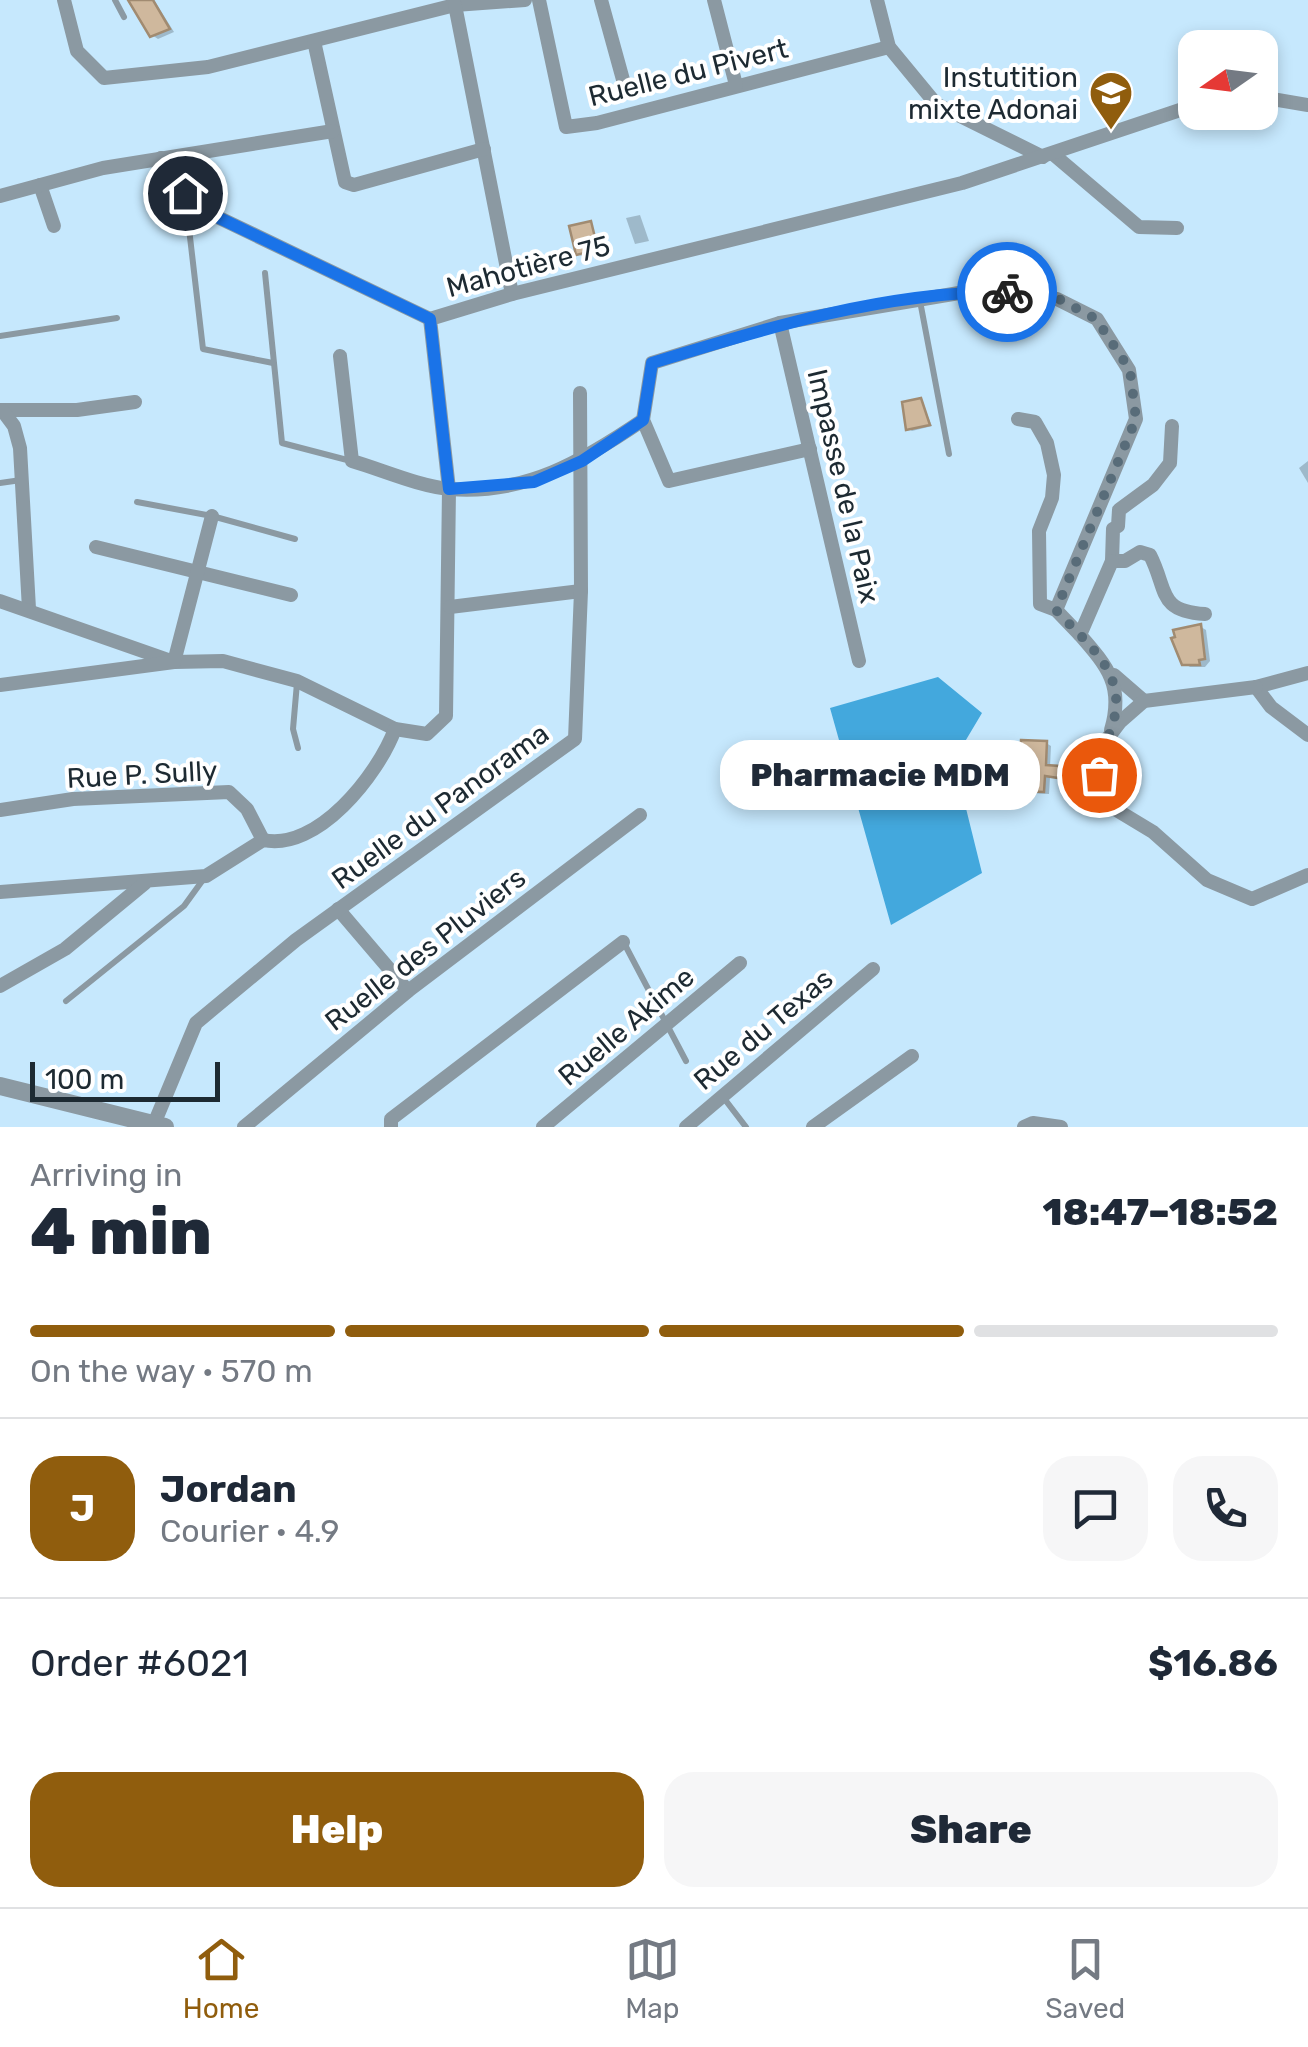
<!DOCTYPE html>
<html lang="en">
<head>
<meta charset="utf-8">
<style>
  :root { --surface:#fff; --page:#f6f6f7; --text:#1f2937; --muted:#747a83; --line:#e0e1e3; --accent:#905d0d }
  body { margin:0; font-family:Rubik,sans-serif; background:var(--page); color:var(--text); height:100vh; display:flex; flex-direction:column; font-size:38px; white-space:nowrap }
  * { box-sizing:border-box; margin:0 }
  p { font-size:32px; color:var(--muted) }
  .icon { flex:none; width:55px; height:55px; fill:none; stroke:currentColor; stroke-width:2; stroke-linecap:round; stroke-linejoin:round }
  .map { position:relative; height:1127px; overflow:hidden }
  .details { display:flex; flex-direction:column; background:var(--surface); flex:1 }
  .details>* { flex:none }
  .needle { width:65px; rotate:256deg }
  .tools { position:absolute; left:1178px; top:30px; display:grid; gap:20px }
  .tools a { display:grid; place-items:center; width:100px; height:100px; border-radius:20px; background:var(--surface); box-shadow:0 5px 15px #0003; font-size:50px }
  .scale { position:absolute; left:30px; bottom:25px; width:190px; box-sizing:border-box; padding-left:10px; border:5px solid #1d2a32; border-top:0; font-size:28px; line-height:35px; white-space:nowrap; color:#1d2a32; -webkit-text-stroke:8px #fff; paint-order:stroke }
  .pin { position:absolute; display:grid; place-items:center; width:85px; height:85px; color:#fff; margin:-42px; border:5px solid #fff; border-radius:50%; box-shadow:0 2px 10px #0007 }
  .courier { position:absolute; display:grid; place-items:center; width:100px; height:100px; margin:-50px; border:8px solid #1a73e8; border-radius:50%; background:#fff; color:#222; box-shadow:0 2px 12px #0007 }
  .bubble { position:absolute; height:70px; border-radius:30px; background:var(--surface); box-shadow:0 5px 15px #0003; font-size:32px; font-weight:800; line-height:70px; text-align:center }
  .headline em { font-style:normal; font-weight:800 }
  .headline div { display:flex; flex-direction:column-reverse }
  .headline { display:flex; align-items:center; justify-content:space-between; height:170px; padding:0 30px }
  h1 { font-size:65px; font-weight:800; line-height:75px }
  .bar { display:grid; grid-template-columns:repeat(4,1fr); gap:15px 10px; align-content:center; height:120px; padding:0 30px }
  .bar i { height:12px; border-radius:8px; background:var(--line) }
  .bar .selected { background:var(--accent) }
  .bar p { grid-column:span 4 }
  .line { display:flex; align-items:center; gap:25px; padding:0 30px; border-top:2px solid var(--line) }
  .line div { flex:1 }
  .round { display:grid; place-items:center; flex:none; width:105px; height:105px; border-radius:30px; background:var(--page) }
  .primary-button { display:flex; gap:20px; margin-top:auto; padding:20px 30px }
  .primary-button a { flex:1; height:115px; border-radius:30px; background:var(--accent); color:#fff; font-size:40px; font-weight:800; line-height:115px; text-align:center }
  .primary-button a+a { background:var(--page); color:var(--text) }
  .menu { display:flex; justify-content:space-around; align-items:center; height:140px; border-top:2px solid var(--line); background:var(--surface); font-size:28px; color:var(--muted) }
  .menu a { display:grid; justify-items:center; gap:5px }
  .menu .selected { color:var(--accent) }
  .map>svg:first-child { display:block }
  .forest { fill:#43a8dd }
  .shadow { fill:#0003 }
  .building { fill:#cfb89d; stroke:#a18b71; stroke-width:2.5 }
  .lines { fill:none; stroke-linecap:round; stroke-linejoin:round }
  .service { stroke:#8b99a2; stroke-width:6 }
  .minor { stroke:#8b99a2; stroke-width:14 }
  .tertiary { stroke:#8b99a2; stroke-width:18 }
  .done { stroke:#586c79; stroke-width:10; stroke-dasharray:0 18 }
  .route { stroke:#1a73e8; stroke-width:12 }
  .labels { text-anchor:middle; stroke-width:8; stroke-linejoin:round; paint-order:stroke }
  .street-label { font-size:28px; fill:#1d2a32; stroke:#fff }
  .poi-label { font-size:28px; fill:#1d2a32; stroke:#fff; text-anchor:end }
</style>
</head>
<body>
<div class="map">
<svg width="1308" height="1127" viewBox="0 0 1308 1127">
  <rect width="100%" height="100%" fill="#c6e8fd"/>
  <!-- forest -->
  <path class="forest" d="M938,677L982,713L954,760L982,873L891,925L830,708Z"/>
  <!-- shadow -->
  <g class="shadow">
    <path d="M131,0H154L174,32L158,39L152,35Z"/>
    <path d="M640,215L649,241L635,244L626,218Z"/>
    <path d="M590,224L600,251L582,256L578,254Z"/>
    <path d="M921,401L932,426L912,431L909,429Z"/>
    <path d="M1308,461V483L1299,468Z"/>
    <path d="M1201,627L1206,630L1210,661L1205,667H1190L1184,663Z"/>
    <path d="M1046,743L1051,746L1050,768L1064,772L1063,779L1050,777L1049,794L1027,793L1022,790Z"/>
  </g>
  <!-- building -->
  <g class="building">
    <path d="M128,0H153L170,29L150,37Z"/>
    <path d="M591,221L598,250L576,255L569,226Z"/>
    <path d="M921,398L930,425L906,430L902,402Z"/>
    <path d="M1201,624L1205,659L1199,660L1200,665H1182L1171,638L1175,637L1173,630Z"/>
    <path d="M1021,740L1047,741L1046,765L1060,766L1058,778L1045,776L1044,792L1019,791Z"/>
  </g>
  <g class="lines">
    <!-- service -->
    <g class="service">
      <path d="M115,0L124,17"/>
      <path d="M185,194L203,349L273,363"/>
      <path d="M265,273L282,443L351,461"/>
      <path d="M920,301L949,454"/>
      <path d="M0,336L117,318"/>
      <path d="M0,483L21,480"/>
      <path d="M137,502L212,516L295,539"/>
      <path d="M297,683L293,729L298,748"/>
      <path d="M624,943L686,1061"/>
      <path d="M66,1001L184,906L205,877"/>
      <path d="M723,1097L746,1127"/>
    </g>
    <!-- minor -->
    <g class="minor">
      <path d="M64,0L77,51L104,78L208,67L455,5L525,0"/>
      <path d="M539,0L566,127L597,123L889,47"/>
      <path d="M601,0L625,87"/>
      <path d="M714,0L736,85"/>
      <path d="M877,0L889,47L936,104L1043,157"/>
      <path d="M455,5L512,294"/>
      <path d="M314,41L345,182L354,185L484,149"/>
      <path d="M1260,97L1308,105"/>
      <path d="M1053,154L1139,227L1177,228"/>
      <path d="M161,158L185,193L211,214L430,319"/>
      <path d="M40,185L54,226"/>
      <path d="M0,196L103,168L333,131"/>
      <path d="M780,323L859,661"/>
      <path d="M340,356L352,461C383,470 418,486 450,489C526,495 583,461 643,420"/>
      <path d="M0,410H77L135,402"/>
      <path d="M2,410L14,426L20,448L29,609"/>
      <path d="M1018,419L1035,422L1047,443L1054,475L1052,498L1039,531L1040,604L1056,610L1080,635"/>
      <path d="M1172,426L1170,463L1153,485L1119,510L1118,526L1113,529L1112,561H1125L1140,552L1150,555C1168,590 1157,611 1205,614"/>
      <path d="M810,449L669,481L643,420L652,363L780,323L971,291L1028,292L1057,299L1097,319L1129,370L1136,419L1056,610"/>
      <path d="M96,547L291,595"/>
      <path d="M0,601L174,662L223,661L297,681L395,729L427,734L446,716L449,489L430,319L512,294L962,183L1195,105"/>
      <path d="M450,607L581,591"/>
      <path d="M1308,673L1256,687L1271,707L1308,735"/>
      <path d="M1114,675L1144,701"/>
      <path d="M0,685L174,662L212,516"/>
      <path d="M1256,687L1144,701L1120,722L1098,751L1100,800L1153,832L1207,880L1252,899L1308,875"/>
      <path d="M1111,730C1124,686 1108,667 1080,635L1112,561"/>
      <path d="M0,810L73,799L229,792L247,809L263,840"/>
      <path d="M0,892L206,876L263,840C317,852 378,775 395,729"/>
      <path d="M338,909L408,991"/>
      <path d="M0,986L65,949L145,883"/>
      <path d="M154,1124L196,1023L296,940L575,739L581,591L580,393"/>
      <path d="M244,1127L408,991L640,815"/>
      <path d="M391,1127V1119L623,942"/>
      <path d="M543,1127L740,963"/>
      <path d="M686,1127L873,969"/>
      <path d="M813,1127L912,1056"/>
      <path d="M1024,1127L1033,1123L1061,1127"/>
    </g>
    <!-- tertiary -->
    <path class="tertiary" d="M0,1086L165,1127"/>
  </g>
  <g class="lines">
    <!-- done -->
    <path class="done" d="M1007,292L1057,298L1096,319L1130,370L1136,419L1056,610C1087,644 1128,673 1113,723C1106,748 1098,746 1099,775"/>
    <!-- route -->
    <path class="route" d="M185,193L211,214L430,319L449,489L534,482L582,461L643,420L652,363C765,328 887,291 1007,292"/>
  </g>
  <!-- icons -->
  <defs>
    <symbol id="school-pin" viewBox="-11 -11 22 30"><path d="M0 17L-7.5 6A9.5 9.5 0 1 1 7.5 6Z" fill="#905d0d" stroke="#fff"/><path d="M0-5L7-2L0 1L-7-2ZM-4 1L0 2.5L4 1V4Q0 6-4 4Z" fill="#fff"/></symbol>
  </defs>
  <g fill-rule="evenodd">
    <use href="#school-pin" x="1086" y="68" width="50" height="68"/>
  </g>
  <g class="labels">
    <!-- street labels -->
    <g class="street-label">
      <text transform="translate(688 72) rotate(-14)" y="10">Ruelle du Pivert</text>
      <text transform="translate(528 266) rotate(-15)" y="10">Mahotière 75</text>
      <text transform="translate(844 486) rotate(77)" y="10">Impasse de la Paix</text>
      <text transform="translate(142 774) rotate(-3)" y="10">Rue P. Sully</text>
      <text transform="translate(440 806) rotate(-36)" y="10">Ruelle du Panorama</text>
      <text transform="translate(425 949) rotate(-38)" y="10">Ruelle des Pluviers</text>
      <text transform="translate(626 1026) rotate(-40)" y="10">Ruelle Akime</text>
      <text transform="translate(763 1029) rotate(-40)" y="10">Rue du Texas</text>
    </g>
    <!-- poi labels -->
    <g class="poi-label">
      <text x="1078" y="87">Instutition<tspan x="1078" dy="32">mixte Adonai</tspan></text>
    </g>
  </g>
</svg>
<div class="tools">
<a><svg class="needle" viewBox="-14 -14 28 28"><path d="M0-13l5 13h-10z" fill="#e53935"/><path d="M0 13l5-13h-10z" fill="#747a83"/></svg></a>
</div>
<div class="scale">100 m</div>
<div class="pin" style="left:1099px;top:775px;background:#ea580c"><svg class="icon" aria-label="bag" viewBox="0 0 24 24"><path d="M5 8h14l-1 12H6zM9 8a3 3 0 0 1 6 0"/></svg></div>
<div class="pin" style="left:185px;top:193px;background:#1f2937"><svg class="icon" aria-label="home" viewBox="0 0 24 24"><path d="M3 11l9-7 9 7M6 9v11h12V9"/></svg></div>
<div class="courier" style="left:1007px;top:292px"><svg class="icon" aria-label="bike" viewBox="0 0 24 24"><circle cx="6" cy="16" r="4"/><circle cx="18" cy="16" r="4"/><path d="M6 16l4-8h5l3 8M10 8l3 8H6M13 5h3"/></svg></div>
<div class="bubble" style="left:720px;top:740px;width:320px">Pharmacie MDM</div>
</div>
<section class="details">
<div class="headline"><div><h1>4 min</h1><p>Arriving in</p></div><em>18:47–18:52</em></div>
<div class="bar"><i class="selected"></i><i class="selected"></i><i class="selected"></i><i></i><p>On the way · 570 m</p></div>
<div class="line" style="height:180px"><b class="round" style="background:var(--accent);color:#fff">J</b><div><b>Jordan</b><p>Courier · 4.9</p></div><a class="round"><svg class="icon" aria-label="chat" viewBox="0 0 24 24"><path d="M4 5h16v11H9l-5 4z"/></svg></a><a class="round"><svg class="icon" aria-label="phone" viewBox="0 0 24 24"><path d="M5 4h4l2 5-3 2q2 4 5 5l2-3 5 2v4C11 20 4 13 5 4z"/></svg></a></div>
<div class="line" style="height:130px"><div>Order #6021</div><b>$16.86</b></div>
<div class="primary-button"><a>Help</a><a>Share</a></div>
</section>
<nav class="menu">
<a class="selected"><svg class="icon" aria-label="home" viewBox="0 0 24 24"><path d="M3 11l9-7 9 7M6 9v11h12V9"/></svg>Home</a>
<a><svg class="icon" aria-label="map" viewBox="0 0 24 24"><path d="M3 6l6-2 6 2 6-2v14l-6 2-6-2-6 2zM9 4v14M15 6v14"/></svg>Map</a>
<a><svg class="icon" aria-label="saved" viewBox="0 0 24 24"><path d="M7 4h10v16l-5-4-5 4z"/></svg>Saved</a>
</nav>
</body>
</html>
